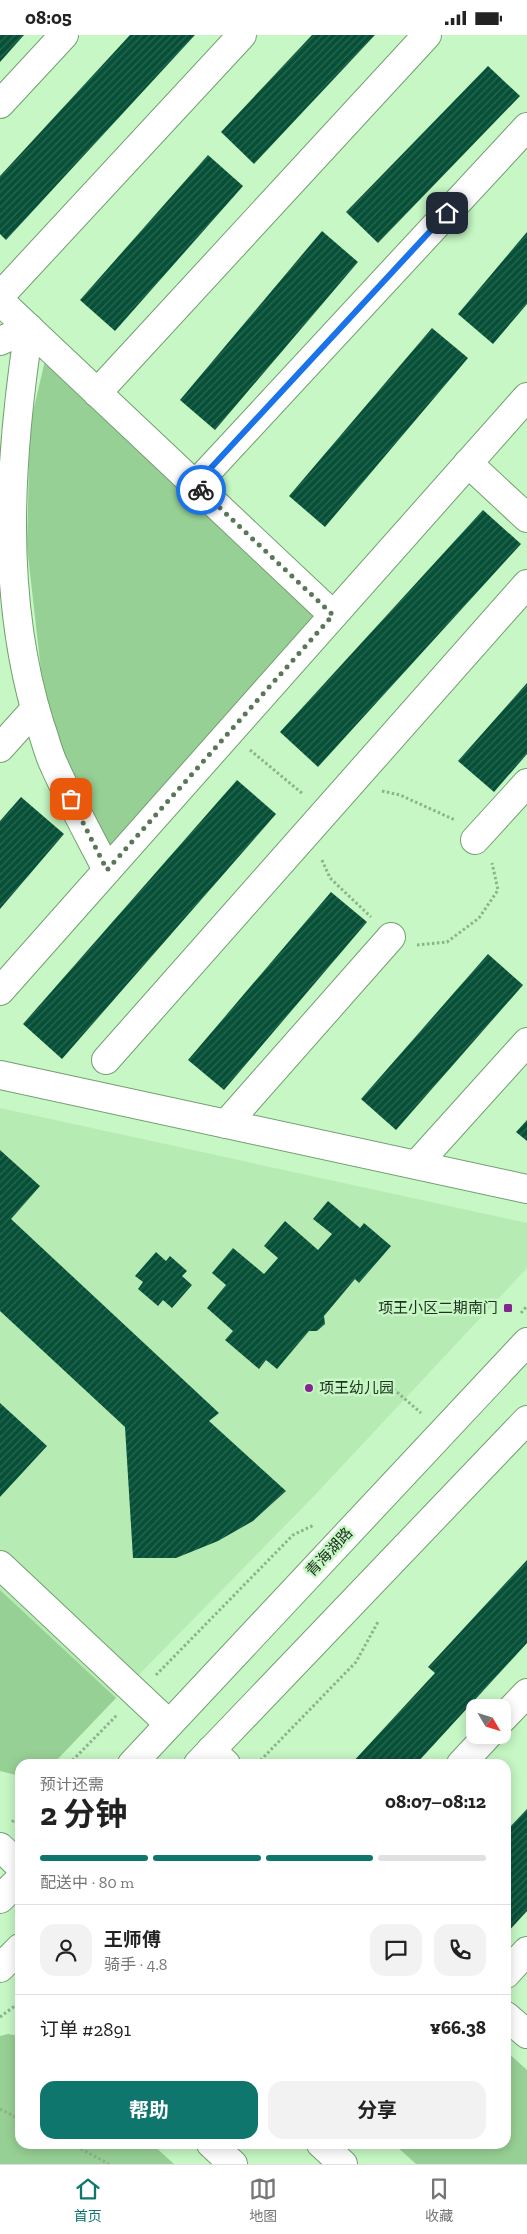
<!DOCTYPE html>
<html lang="zh">
<head>
<meta charset="utf-8">
<style>
  :root { --surface:#fff; --page:#f2f2f2; --text:#222; --muted:#767676; --line:#e0e0e0; --accent:#0f766e }
  body { margin:0; font-family:"Zilla Slab","Noto Sans SC",serif; background:var(--page); color:var(--text); height:100vh; display:flex; flex-direction:column; font-size:19px; white-space:nowrap }
  * { box-sizing:border-box; margin:0 }
  p { font-size:16px; color:var(--muted) }
  .icon { flex:none; width:28px; height:28px; fill:none; stroke:currentColor; stroke-width:2; stroke-linecap:round; stroke-linejoin:round }
  .map { position:relative; flex:1; overflow:hidden }
  .drawer { position:absolute; left:15px; top:1724px; width:496px; height:390px; display:flex; flex-direction:column; background:var(--surface); border-radius:15px; box-shadow:0 2px 12px #0003 }
  .drawer>* { flex:none }
  .needle { width:32px; rotate:128deg }
  .controls { position:absolute; left:466px; top:1664px; display:grid; gap:10px }
  .controls a { display:grid; place-items:center; width:45px; height:45px; border-radius:10px; background:var(--surface); box-shadow:0 2px 12px #0003; font-size:25px }
  .pin { position:absolute; display:grid; place-items:center; width:42px; height:42px; color:#fff; margin:-21px; border-radius:10px; box-shadow:0 2px 8px #0006 }
  .courier { position:absolute; display:grid; place-items:center; width:50px; height:50px; margin:-25px; border:4px solid #1a73e8; border-radius:50%; background:#fff; color:#222; box-shadow:0 1px 6px #0007 }
  .headline em { font-style:normal; font-weight:700 }
  .headline div { display:flex; flex-direction:column-reverse }
  .headline { display:flex; align-items:center; justify-content:space-between; height:85px; padding:0 25px }
  h1 { font-size:32px; font-weight:700; line-height:38px }
  .bar { display:grid; grid-template-columns:repeat(4,1fr); gap:8px 5px; align-content:center; height:60px; padding:0 25px }
  .bar i { height:6px; border-radius:4px; background:var(--line) }
  .bar .on { background:var(--accent) }
  .bar p { grid-column:span 4 }
  .line { display:flex; align-items:center; gap:12px; padding:0 25px; border-top:1px solid var(--line) }
  .line div { flex:1 }
  .round { display:grid; place-items:center; flex:none; width:52px; height:52px; border-radius:15px; background:var(--page) }
  .action { display:flex; gap:10px; margin-top:auto; padding:10px 25px }
  .action a { flex:1; height:58px; border-radius:15px; background:var(--accent); color:#fff; font-size:20px; font-weight:700; line-height:58px; text-align:center }
  .action a+a { background:var(--page); color:var(--text) }
  .status { display:flex; justify-content:space-between; align-items:center; height:35px; padding:0 25px; background:var(--surface); direction:ltr }
  .status svg { height:14px; fill:currentColor }
  .tab-bar { display:flex; justify-content:space-around; align-items:center; height:70px; border-top:1px solid var(--line); background:var(--surface); font-size:14px; color:var(--muted) }
  .tab-bar a { display:grid; justify-items:center; gap:2px }
  .tab-bar .on { color:var(--accent) }
  .map>svg:first-child { display:block }
  .built { fill:#b6ecb3 }
  .garden { fill:#97d094 }
  .building { fill:url(#building-hatch) }
  .lines { fill:none; stroke-linecap:round; stroke-linejoin:round }
  .minor-casing { stroke:#729f70; stroke-width:30 }
  .major-casing { stroke:#729f70; stroke-width:30 }
  .path { stroke:#8cb38b; stroke-width:3; stroke-dasharray:2.5 2.5; stroke-linecap:butt }
  .minor { stroke:#fff; stroke-width:28 }
  .major { stroke:#fff; stroke-width:28 }
  .done { stroke:#5a7859; stroke-width:5; stroke-dasharray:0 9 }
  .route { stroke:#1a73e8; stroke-width:6 }
  .poi-dot { fill:#84248e; stroke:#c6f7c4; stroke-width:2 }
  .labels { text-anchor:middle; stroke-width:5; stroke-linejoin:round; paint-order:stroke }
  .poi-label { font-size:15px; fill:#203320; stroke:#c6f7c4; text-anchor:end }
  .street-label { font-size:15px; fill:#203320; stroke:#c6f7c4 }
</style>
</head>
<body>
<div class="status"><b>08:05</b><svg viewBox="0 0 49 12"><path d="M0 12V9h3v3zM5 12V6h3v6zM10 12V3h3v9zM15 12V0h3v12zM26 1h20v11H26zM47 4h2v5h-2z"/></svg></div>
<div class="map">
<svg width="527" height="2129" viewBox="0 0 527 2129">
  <defs>
    <pattern id="building-hatch" width="6" height="6" patternUnits="userSpaceOnUse" patternTransform="scale(1.25)"><rect width="6" height="6" fill="#075038"/><path d="M-1 1l2-2M0 6l6-6M5 7l2-2" fill="none" stroke="#2b6752"/></pattern>
  </defs>
  <rect width="100%" height="100%" fill="#c6f7c4"/>
  <!-- built -->
  <path class="built" d="M0,1073L527,1188V1233L315,1460L116,1663L0,1555Z"/>
  <!-- garden -->
  <g class="garden">
    <path d="M46,321L318,580L109,815L68,732L43,653L27,511L30,390Z"/>
    <path d="M0,1555L116,1663L53,1729H20V1741L0,1736Z"/>
    <path d="M8,1999L20,2001V2109H152L174,2129H0V2001Z"/>
    <path d="M506,2016L527,2035V2129H416L394,2109H506Z"/>
  </g>
  <!-- building -->
  <g class="building">
    <path d="M0,0H24L0,27Z"/>
    <path d="M130,0H195L6,205L0,199V141Z"/>
    <path d="M312,0H375L254,129L221,97Z"/>
    <path d="M488,31L520,61L378,208L346,177Z"/>
    <path d="M208,120L243,151L115,296L80,265Z"/>
    <path d="M322,196L358,227L215,395L180,365Z"/>
    <path d="M527,197V269L493,309L458,279Z"/>
    <path d="M432,293L468,323L325,492L289,461Z"/>
    <path d="M483,475L521,509L318,732L280,697Z"/>
    <path d="M527,648V719L494,757L458,726Z"/>
    <path d="M237,745L276,779L62,1024L23,989Z"/>
    <path d="M21,762L64,799L0,874V786Z"/>
    <path d="M331,857L367,887L224,1055L188,1025Z"/>
    <path d="M488,919L523,950L396,1095L361,1064Z"/>
    <path d="M527,1085V1106L516,1097Z"/>
    <path d="M0,1115L40,1151L11,1184L219,1378L209,1386L286,1456L253,1486L218,1506L176,1523H133L125,1392L0,1276Z"/>
    <path d="M328,1166L360,1193L364,1188L391,1211L359,1248L355,1244L324,1281L325,1289L317,1296H309L277,1334L266,1325L259,1334L225,1305L233,1296L207,1273L226,1250L212,1238L233,1213L264,1239L278,1223L264,1211L285,1186L318,1215L332,1199L313,1184Z"/>
    <path d="M156,1217L166,1226L170,1221L187,1236L182,1241L192,1250L172,1273L163,1265L158,1271L138,1254L143,1247L135,1241Z"/>
    <path d="M0,1368L47,1411L0,1462Z"/>
    <path d="M527,1525V1608L416,1729H351L435,1638L428,1632Z"/>
    <path d="M527,1774V1876L506,1899V1796Z"/>
  </g>
  <g class="lines">
    <defs>
      <g id="minor">
        <path d="M0,69L64,0"/>
        <path d="M0,261L242,0"/>
        <path d="M0,266L333,580"/>
        <path d="M29,293C9,425 0,562 40,690C45,703 48,718 54,730C70,766 89,800 107,835"/>
        <path d="M0,306L29,293"/>
        <path d="M97,358L427,0"/>
        <path d="M468,428L527,483"/>
        <path d="M195,450L527,92"/>
        <path d="M0,713L35,674"/>
        <path d="M475,805L527,748"/>
        <path d="M0,956L527,362"/>
        <path d="M106,1025L527,549"/>
        <path d="M0,1040L527,1154"/>
        <path d="M226,1089L391,902"/>
        <path d="M417,1129L527,1007"/>
        <path d="M0,1530L169,1689"/>
        <path d="M502,1684L527,1658"/>
        <path d="M211,1715L226,1729"/>
        <path d="M461,1729L488,1700"/>
        <path d="M506,1939L527,1916"/>
        <path d="M506,1981L527,1999"/>
      </g>
      <g id="major">
        <path d="M132,1729L527,1307"/>
        <path d="M198,1729L527,1385"/>
        <path d="M0,1812L20,1831"/>
        <path d="M0,1864L20,1844"/>
        <path d="M0,1933L20,1913"/>
        <path d="M211,2109L233,2129"/>
        <path d="M321,2109L343,2129"/>
      </g>
    </defs>
    <!-- minor casing -->
    <use href="#minor" class="minor-casing"/>
    <!-- major casing -->
    <use href="#major" class="major-casing"/>
    <!-- path -->
    <g class="path">
      <path d="M250,715L303,759"/>
      <path d="M382,756L400,760L455,785"/>
      <path d="M322,825L330,843L371,882"/>
      <path d="M417,910L447,907L479,883L498,855L492,828"/>
      <path d="M521,1278L527,1271"/>
      <path d="M382,1344L421,1378"/>
      <path d="M156,1640L293,1500L314,1490"/>
      <path d="M69,1729L117,1680"/>
      <path d="M257,1729L356,1627L379,1585"/>
      <path d="M12,1787L20,1779"/>
      <path d="M0,1982L20,1967"/>
      <path d="M0,2074L20,2084"/>
      <path d="M72,2109L109,2129"/>
    </g>
    <!-- minor -->
    <use href="#minor" class="minor"/>
    <!-- major -->
    <use href="#major" class="major"/>
  </g>
  <g class="lines">
    <!-- done -->
    <path class="done" d="M71,764L107,835L333,580L201,455"/>
    <!-- route -->
    <path class="route" d="M201,455L195,450L447,178"/>
  </g>
  <!-- markers -->
  <g class="poi-dot">
    <rect x="503" y="1268" width="10" height="10" rx="2.5"/>
    <circle cx="309" cy="1353" r="5"/>
  </g>
  <g class="labels">
    <!-- poi labels -->
    <g class="poi-label">
      <text x="498" y="1278">项王小区二期南门</text>
      <text x="319" y="1358" text-anchor="start">项王幼儿园</text>
    </g>
    <!-- street labels -->
    <g class="street-label">
      <text transform="translate(329 1517) rotate(-47)" y="5">青海湖路</text>
    </g>
  </g>
</svg>
<div class="controls">
<a><svg class="needle" viewBox="-14 -14 28 28"><path d="M0-13l5 13h-10z" fill="#e53935"/><path d="M0 13l5-13h-10z" fill="#767676"/></svg></a>
</div>
<div class="pin" style="left:71px;top:764px;background:#ea580c"><svg class="icon" aria-label="bag" viewBox="0 0 24 24"><path d="M5 8h14l-1 12H6zM9 8a3 3 0 0 1 6 0"/></svg></div>
<div class="pin" style="left:447px;top:178px;background:#1f2937"><svg class="icon" aria-label="home" viewBox="0 0 24 24"><path d="M3 11l9-7 9 7M6 9v11h12V9"/></svg></div>
<div class="courier" style="left:201px;top:455px"><svg class="icon" aria-label="bike" viewBox="0 0 24 24"><circle cx="6" cy="16" r="4"/><circle cx="18" cy="16" r="4"/><path d="M6 16l4-8h5l3 8M10 8l3 8H6M13 5h3"/></svg></div>
<section class="drawer">
<div class="headline"><div><h1>2 分钟</h1><p>预计还需</p></div><em>08:07–08:12</em></div>
<div class="bar"><i class="on"></i><i class="on"></i><i class="on"></i><i></i><p>配送中 · 80 m</p></div>
<div class="line" style="height:90px"><a class="round"><svg class="icon" aria-label="person" viewBox="0 0 24 24"><circle cx="12" cy="8" r="4"/><path d="M4 21q1-7 8-7t8 7"/></svg></a><div><b>王师傅</b><p>骑手 · 4.8</p></div><a class="round"><svg class="icon" aria-label="chat" viewBox="0 0 24 24"><path d="M4 5h16v11H9l-5 4z"/></svg></a><a class="round"><svg class="icon" aria-label="phone" viewBox="0 0 24 24"><path d="M5 4h4l2 5-3 2q2 4 5 5l2-3 5 2v4C11 20 4 13 5 4z"/></svg></a></div>
<div class="line" style="height:65px"><div>订单 #2891</div><b>¥66.38</b></div>
<div class="action"><a>帮助</a><a>分享</a></div>
</section>
</div>
<nav class="tab-bar">
<a class="on"><svg class="icon" aria-label="home" viewBox="0 0 24 24"><path d="M3 11l9-7 9 7M6 9v11h12V9"/></svg>首页</a>
<a><svg class="icon" aria-label="map" viewBox="0 0 24 24"><path d="M3 6l6-2 6 2 6-2v14l-6 2-6-2-6 2zM9 4v14M15 6v14"/></svg>地图</a>
<a><svg class="icon" aria-label="saved" viewBox="0 0 24 24"><path d="M7 4h10v16l-5-4-5 4z"/></svg>收藏</a>
</nav>
</body>
</html>
